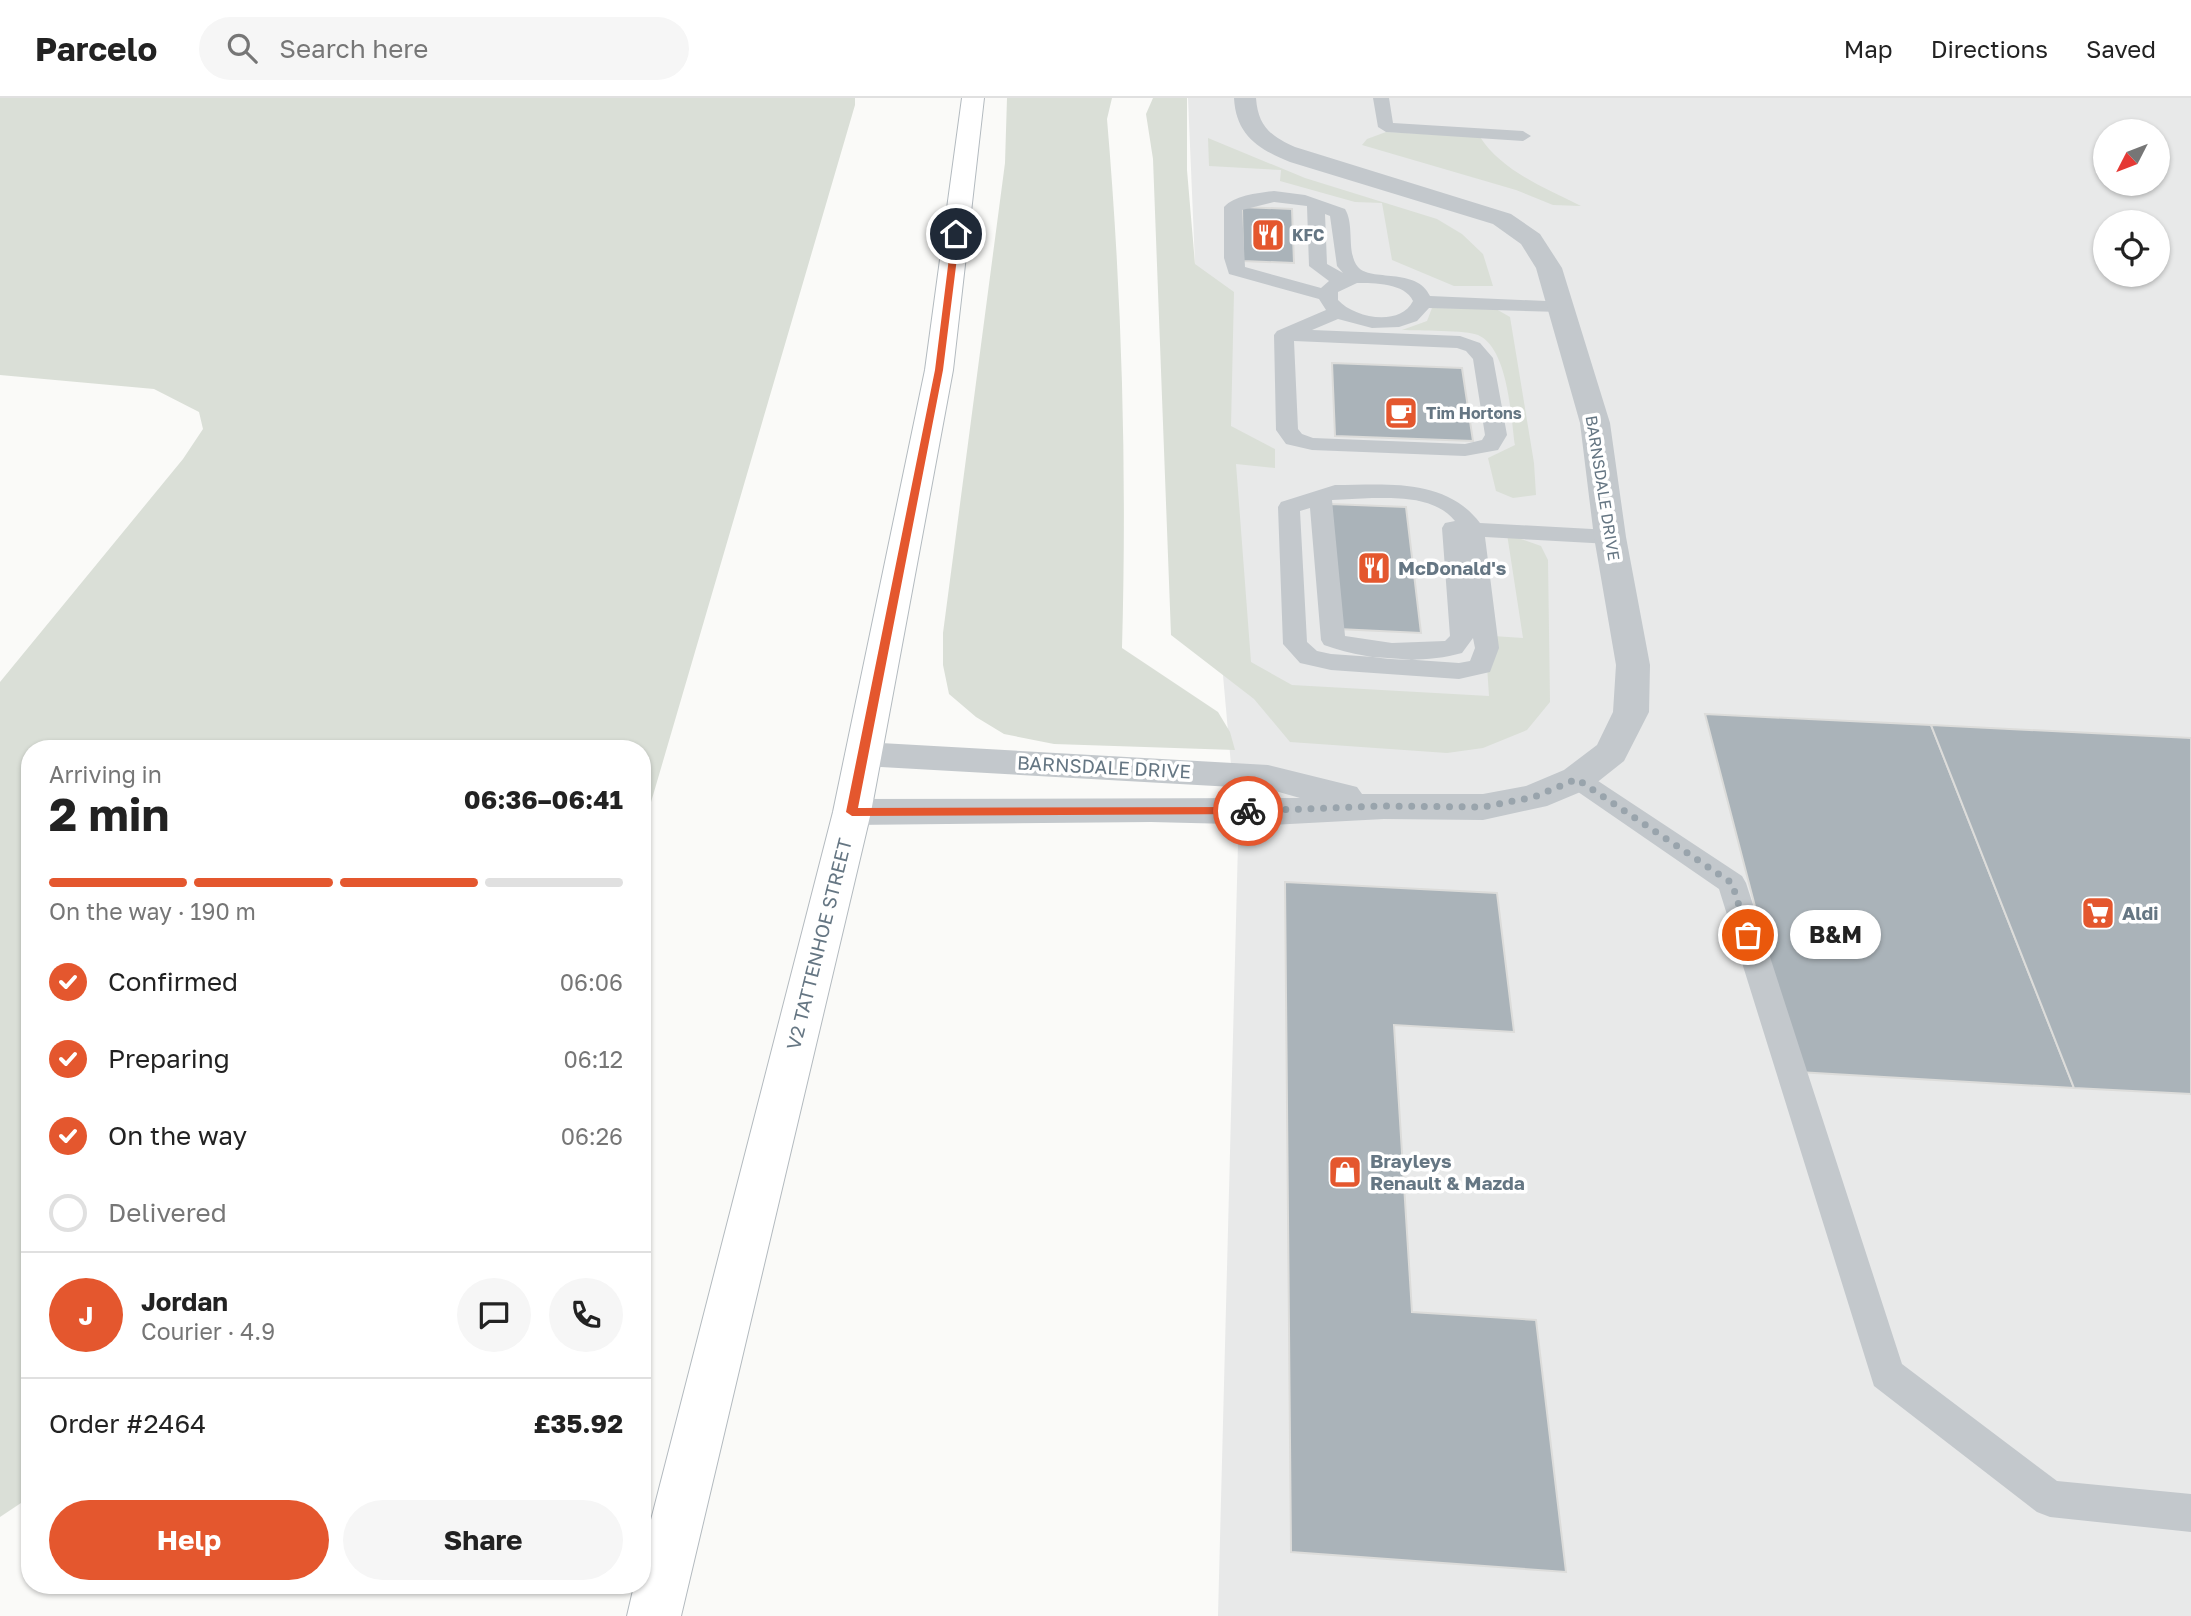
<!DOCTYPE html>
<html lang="en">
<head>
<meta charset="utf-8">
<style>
  :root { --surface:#fff; --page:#f6f6f6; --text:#222; --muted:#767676; --line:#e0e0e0; --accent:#e4572e }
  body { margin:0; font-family:"Golos Text",sans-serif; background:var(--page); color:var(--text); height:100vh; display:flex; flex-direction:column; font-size:26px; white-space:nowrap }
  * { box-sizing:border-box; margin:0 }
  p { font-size:23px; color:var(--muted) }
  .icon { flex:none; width:38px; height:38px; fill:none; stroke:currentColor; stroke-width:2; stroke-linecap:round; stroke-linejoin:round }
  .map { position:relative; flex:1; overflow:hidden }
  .drawer { position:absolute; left:21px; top:642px; width:630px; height:854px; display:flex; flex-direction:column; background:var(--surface); border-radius:28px; box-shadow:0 2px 5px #0004 }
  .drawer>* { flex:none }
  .needle { width:46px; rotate:228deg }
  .buttons { position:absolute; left:2093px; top:21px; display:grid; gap:14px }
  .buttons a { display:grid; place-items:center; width:77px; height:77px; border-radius:50%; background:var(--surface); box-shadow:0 2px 5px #0004; font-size:35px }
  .pin { position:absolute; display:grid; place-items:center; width:60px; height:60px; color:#fff; margin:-30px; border:4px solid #fff; border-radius:50%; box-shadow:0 2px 7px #0007 }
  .courier { position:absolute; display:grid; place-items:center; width:70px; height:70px; margin:-35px; border:5px solid #e4572e; border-radius:50%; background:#fff; color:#222; box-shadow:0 2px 9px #0007 }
  .bubble { position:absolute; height:49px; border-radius:24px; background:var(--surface); box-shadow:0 2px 5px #0004; font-size:23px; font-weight:700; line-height:49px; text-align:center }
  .overview em { font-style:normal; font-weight:700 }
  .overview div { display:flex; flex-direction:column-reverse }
  .overview { display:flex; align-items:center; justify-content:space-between; height:119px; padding:0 28px }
  h1 { font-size:46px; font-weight:700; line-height:52px }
  .bar { display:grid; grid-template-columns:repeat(4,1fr); gap:10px 7px; align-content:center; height:84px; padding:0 28px }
  .bar i { height:9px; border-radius:5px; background:var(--line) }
  .bar .current { background:var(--accent) }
  .bar p { grid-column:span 4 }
  .line { display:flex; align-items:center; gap:18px; padding:0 28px; border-top:2px solid var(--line) }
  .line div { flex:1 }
  .round { display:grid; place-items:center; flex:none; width:74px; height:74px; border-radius:37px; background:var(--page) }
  ol { padding:0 28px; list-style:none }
  li { display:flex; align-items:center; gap:21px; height:77px }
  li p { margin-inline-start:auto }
  li .icon { padding:7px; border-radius:50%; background:var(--accent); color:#fff; stroke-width:4 }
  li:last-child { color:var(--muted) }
  li i { width:38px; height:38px; border:4px solid var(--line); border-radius:50% }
  .button { display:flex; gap:14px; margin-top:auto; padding:14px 28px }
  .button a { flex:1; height:80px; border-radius:42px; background:var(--accent); color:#fff; font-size:28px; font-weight:700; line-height:80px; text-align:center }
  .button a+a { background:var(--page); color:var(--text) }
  header { display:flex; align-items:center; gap:42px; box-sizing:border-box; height:98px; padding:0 35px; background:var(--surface); border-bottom:2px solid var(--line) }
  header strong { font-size:33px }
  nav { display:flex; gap:38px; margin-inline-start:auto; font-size:24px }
  .search { width:490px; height:63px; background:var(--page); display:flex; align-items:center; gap:18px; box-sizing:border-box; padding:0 24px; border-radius:38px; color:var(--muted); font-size:26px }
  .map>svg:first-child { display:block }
  .built { fill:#e8e9e9; fill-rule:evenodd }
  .green { fill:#dadfd7 }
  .building { fill:#aab3b9; stroke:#dcdcda; stroke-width:2 }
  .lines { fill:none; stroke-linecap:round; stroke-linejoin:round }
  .secondary-casing { stroke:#b3babf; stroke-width:2 }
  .lane { fill:#c3c8cc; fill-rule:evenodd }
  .street { fill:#c3c8cc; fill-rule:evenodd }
  .secondary { fill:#fff; fill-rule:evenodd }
  .route { fill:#e4572e }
  .done { stroke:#99a4ac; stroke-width:7; stroke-dasharray:0 12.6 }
  .labels { text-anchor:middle; stroke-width:7; stroke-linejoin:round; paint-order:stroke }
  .far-poi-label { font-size:16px; font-weight:bold; fill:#657683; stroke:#fff; text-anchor:start }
  .far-street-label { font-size:16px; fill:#657683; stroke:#fff }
  .poi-label { font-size:19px; font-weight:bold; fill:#657683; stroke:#fff; text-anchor:start }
  .street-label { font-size:19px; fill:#657683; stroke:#fff }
</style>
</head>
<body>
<header>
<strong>Parcelo</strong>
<div class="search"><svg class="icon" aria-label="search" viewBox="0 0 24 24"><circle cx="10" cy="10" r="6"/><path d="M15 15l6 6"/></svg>Search here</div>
<nav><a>Map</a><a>Directions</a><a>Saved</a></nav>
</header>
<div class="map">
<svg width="2191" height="1518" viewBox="0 0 2191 1518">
  <rect width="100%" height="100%" fill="#fafaf8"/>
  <!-- built -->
  <path class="built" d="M1188,0H2191V1518H1218L1238,745L1221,555L1195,166ZM2105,33H2158V86H2105ZM2105,124H2158V177H2105Z"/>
  <!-- green -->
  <g class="green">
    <path d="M0,0H855V7L642,735V651H30V1399L0,1419V584L183,361L203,331L199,314L154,291L0,277Z"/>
    <path d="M1007,0H1112L1107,21C1122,197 1127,373 1122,550L1218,614L1230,634L1235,652L1054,646L1004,636L976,619L949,596L943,567V535L1005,65Z"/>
    <path d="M1153,0H1187V72L1195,166L1234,194L1231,328L1275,351V370L1236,366L1251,564L1292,587L1489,598L1487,568L1493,538L1523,540L1507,436L1541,448L1548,462L1550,604L1527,632L1483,650L1447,655L1290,644L1254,601L1171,537L1153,61L1146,16Z"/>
    <path d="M1386,34L1480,39C1502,73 1545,90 1581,108L1553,107L1516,92L1362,47L1367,41Z"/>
    <path d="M1208,40L1305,80L1437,121L1462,136L1483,156L1493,188H1454L1392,162L1382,105L1355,104L1280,83L1281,72L1209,68Z"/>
    <path d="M1432,210L1496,211L1510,219L1534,365L1536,397L1513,400L1496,393L1488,360L1515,347C1511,318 1508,250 1478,237C1467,232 1418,233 1402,232L1427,223Z"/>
  </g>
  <!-- building -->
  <g class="building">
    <path d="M1242,109L1292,111L1294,165L1243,163Z"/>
    <path d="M1332,265L1462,270L1473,343L1335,338Z"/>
    <path d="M1330,406L1406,409L1421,535L1338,531Z"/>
    <path d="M1705,616L1931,627L2074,990L1798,974Z"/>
    <path d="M1931,627L2191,640V996L2074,990Z"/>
    <path d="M1285,784L1497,795L1514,934L1394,927L1412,1214L1536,1222L1566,1474L1291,1454Z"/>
  </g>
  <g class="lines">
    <defs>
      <path id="secondary" d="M962,0H984L953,272L871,714L681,1518H627L634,1488H642V1457L833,714L925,272Z"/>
    </defs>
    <!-- secondary casing -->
    <use href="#secondary" class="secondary-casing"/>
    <!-- lane -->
    <g class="lane">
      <path d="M1373,0H1389L1393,25L1523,33L1531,38L1523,43L1386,34L1378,29Z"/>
      <path d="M1274,93L1305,97L1345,111C1355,127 1346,155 1358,169C1370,184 1417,169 1430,198L1568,204L1571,208L1568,212L1561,214L1429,210L1417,223L1399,229L1372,230L1338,221L1312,232L1460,238L1480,245L1493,260L1507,337L1498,352L1465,358L1312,352L1286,346L1276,332L1274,237L1277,233L1326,212L1319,201L1229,176L1224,160V109C1235,97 1258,95 1274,93ZM1274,104L1307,108L1309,168L1329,183L1321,190L1245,169L1242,112ZM1325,116L1330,118L1337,168L1343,175L1327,166ZM1357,185C1374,185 1405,185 1413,203C1400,229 1354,220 1338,202V194ZM1294,243L1457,250L1466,253L1473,261L1485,337L1482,342L1465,346L1313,340L1302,336L1298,331Z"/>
      <path d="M1335,387C1386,387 1445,379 1480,425L1610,432L1618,434L1621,439L1618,444L1610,446L1485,439L1499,550L1490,574L1459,581L1331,572L1300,565L1283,546L1278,409L1281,404ZM1372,400C1401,400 1435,399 1455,423L1445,425L1442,430L1450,538L1445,543L1392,545L1345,538L1332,402ZM1310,410L1321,542L1324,547C1366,562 1419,567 1462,555L1473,540L1475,550L1470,563L1459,565L1331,556L1317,553L1307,544L1300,413Z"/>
      <path d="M1577,672L1586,675L1742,778L1746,785L1902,1266L2057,1383L2191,1396V1434L2050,1419L2037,1414L1874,1288L1719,791L1568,687L1564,681L1568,675Z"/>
    </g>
    <!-- street -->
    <path class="street" d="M1234,0H1256C1258,28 1270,38 1295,49L1511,116L1540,136L1562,170L1610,325L1626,439L1650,567L1649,614L1624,663L1590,690L1547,708L1483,722L1384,721L1271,727L1151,724L852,727L839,723L833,714L839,705L852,701L1300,700L1268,691L863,668L850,665L845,656L850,647L863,644L1268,667L1357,689L1362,696H1483L1526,688L1564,672L1597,647L1613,614L1616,567L1594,439L1580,325L1536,170L1521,146L1493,126L1290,64C1258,51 1236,37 1234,0Z"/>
    <!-- secondary -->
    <use href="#secondary" class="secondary"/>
  </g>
  <!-- route -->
  <path class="route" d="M956,134L960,136L943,272L858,710L1248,709L1252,710V716L852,718L846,714L935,272L952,136Z"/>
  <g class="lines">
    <!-- done -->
    <path class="done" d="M1248,713L1384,708L1483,709L1534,699L1577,681L1732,785L1748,837"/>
  </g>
  <!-- icons -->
  <defs>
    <symbol id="restaurant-square" viewBox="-11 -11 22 22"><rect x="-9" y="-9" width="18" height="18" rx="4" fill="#e4572e" stroke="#fff"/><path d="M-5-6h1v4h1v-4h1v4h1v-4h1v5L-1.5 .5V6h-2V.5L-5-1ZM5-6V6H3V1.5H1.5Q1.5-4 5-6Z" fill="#fff"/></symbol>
    <symbol id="cafe-square" viewBox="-11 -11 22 22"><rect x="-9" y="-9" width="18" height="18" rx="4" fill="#e4572e" stroke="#fff"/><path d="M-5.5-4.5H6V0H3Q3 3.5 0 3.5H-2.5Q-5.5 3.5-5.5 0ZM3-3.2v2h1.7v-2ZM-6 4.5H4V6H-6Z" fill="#fff"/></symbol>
    <symbol id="supermarket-square" viewBox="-11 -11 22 22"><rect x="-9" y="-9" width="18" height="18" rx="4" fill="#e4572e" stroke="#fff"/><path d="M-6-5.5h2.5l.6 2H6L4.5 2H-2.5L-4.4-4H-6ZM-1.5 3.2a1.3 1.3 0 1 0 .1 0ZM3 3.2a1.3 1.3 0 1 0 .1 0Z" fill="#fff"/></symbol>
    <symbol id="shop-square" viewBox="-11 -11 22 22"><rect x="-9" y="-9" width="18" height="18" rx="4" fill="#e4572e" stroke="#fff"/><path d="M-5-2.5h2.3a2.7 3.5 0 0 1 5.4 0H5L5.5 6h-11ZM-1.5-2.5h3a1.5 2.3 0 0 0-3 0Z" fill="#fff"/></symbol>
  </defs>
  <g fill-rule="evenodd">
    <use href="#restaurant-square" x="1249" y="118" width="38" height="38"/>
    <use href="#cafe-square" x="1382" y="296" width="38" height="38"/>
    <use href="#restaurant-square" x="1355" y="451" width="38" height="38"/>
    <use href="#supermarket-square" x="2079" y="796" width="38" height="38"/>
    <use href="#shop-square" x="1326" y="1055" width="38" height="38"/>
  </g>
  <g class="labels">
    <!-- far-poi labels -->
    <g class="far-poi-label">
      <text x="1292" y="143">KFC</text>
      <text x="1426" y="321">Tim Hortons</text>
    </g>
    <!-- far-street labels -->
    <g class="far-street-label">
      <text transform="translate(1603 390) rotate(81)" y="6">BARNSDALE DRIVE</text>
    </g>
    <!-- poi labels -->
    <g class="poi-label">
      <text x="1398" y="477">McDonald's</text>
      <text x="2122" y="822">Aldi</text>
      <text x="1370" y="1070">Brayleys<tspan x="1370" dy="22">Renault &amp; Mazda</tspan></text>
    </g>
    <!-- street labels -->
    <g class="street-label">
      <text transform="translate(1104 669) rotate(3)" y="7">BARNSDALE DRIVE</text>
      <text transform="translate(819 846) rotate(-76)" y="7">V2 TATTENHOE STREET</text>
    </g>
  </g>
</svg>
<div class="buttons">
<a><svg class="needle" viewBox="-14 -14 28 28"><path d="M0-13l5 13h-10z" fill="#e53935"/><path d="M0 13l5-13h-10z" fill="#767676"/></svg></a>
<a><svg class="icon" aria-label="locate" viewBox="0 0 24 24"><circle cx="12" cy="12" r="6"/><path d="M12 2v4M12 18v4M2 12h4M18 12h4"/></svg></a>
</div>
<div class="pin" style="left:1748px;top:837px;background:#ea580c"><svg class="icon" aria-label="bag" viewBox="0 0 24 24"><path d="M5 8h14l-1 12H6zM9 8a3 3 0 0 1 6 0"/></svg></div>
<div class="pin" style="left:956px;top:136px;background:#1f2937"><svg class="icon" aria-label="home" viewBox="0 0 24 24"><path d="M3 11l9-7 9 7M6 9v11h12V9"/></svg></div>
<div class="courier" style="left:1248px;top:713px"><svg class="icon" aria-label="bike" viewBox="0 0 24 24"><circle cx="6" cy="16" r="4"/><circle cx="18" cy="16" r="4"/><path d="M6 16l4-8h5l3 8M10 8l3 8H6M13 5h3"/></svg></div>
<div class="bubble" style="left:1790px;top:812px;width:91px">B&amp;M</div>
<section class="drawer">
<div class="overview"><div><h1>2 min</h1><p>Arriving in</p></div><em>06:36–06:41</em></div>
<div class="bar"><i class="current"></i><i class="current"></i><i class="current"></i><i></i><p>On the way · 190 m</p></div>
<ol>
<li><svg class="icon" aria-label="check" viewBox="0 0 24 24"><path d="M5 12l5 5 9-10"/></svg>Confirmed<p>06:06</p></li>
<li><svg class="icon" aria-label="check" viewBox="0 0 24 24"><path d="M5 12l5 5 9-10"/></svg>Preparing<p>06:12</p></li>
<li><svg class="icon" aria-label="check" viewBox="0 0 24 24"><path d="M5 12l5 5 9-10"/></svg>On the way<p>06:26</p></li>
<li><i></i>Delivered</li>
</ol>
<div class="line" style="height:126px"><b class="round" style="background:var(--accent);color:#fff">J</b><div><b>Jordan</b><p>Courier · 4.9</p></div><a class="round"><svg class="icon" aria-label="chat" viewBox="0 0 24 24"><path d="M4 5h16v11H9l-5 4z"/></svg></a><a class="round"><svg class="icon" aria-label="phone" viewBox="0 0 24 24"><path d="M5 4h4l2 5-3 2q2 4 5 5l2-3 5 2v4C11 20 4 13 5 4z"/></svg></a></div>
<div class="line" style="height:91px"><div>Order #2464</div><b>£35.92</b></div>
<div class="button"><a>Help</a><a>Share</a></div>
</section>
</div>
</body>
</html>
